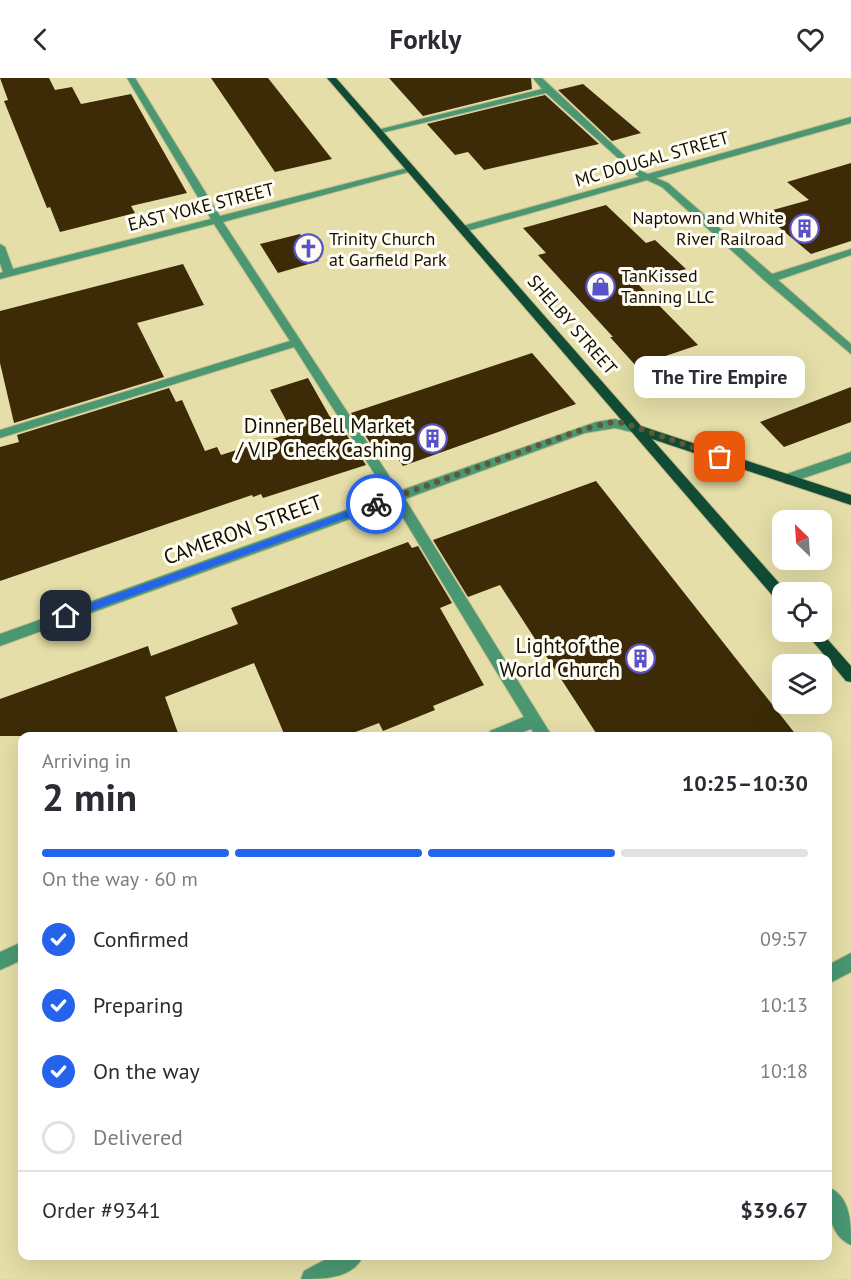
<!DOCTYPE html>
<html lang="en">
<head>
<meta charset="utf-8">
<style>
  :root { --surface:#fff; --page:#f7f7f7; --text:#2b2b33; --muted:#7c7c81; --line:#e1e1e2; --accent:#2563eb }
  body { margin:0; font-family:"PT Sans",sans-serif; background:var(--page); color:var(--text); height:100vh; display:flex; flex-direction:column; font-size:22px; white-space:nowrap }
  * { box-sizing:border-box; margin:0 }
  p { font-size:20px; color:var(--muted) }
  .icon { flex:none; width:33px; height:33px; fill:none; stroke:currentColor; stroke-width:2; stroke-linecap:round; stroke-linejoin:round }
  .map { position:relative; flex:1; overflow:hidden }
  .drawer { position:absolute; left:18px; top:654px; width:814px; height:528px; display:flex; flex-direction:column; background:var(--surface); border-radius:12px; box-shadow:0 6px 24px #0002 }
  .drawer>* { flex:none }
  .needle { width:39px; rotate:335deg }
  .controls { position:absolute; left:772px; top:432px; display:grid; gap:12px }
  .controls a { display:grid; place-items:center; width:60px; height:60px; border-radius:12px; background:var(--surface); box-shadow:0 6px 24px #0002; font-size:30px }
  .pin { position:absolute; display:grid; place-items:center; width:51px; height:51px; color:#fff; margin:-26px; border-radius:12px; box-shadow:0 3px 9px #0006 }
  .courier { position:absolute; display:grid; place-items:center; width:60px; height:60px; margin:-30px; border:4px solid #2563eb; border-radius:50%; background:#fff; color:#222; box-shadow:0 2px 8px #0007 }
  .bubble { position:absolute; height:42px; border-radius:12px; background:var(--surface); box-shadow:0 6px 24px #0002; font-size:20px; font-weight:700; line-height:42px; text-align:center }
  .summary em { font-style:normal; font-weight:700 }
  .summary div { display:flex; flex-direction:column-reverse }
  .summary { display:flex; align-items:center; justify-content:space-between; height:102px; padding:0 24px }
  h1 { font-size:39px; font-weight:700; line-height:45px }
  .bar { display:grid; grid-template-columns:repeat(4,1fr); gap:9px 6px; align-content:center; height:72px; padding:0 24px }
  .bar i { height:8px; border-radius:4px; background:var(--line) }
  .bar .current { background:var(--accent) }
  .bar p { grid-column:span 4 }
  .line { display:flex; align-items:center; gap:15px; padding:0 24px; border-top:2px solid var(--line) }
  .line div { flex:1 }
  ol { padding:0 24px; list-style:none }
  li { display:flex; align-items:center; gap:18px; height:66px }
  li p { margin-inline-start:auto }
  li .icon { padding:6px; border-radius:50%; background:var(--accent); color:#fff; stroke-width:4 }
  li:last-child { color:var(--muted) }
  li i { width:33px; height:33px; border:3px solid var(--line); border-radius:50% }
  header { display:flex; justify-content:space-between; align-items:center; height:78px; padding:0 24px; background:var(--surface); font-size:27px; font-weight:700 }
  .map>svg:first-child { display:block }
  .building { fill:#3c2b06 }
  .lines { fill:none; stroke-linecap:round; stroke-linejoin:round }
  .minor-casing { stroke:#c3bd8d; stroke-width:2 }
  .major-casing { stroke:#c3bd8d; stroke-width:2 }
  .minor { fill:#4a9772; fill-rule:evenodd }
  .major { fill:#124b33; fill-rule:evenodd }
  .route { fill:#2563eb }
  .done { stroke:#5c583b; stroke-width:6; stroke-dasharray:0 10.8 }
  .labels { text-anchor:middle; stroke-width:6; stroke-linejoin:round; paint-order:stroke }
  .far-street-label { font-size:18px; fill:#131000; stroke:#fffdf3 }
  .far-poi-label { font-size:18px; fill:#131000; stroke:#fffdf3; text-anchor:start }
  .poi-label { font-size:21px; fill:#131000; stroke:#fffdf3; text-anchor:end }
  .street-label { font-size:21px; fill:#131000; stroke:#fffdf3 }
</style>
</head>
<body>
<header><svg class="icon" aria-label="back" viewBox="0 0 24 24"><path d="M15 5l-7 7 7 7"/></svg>Forkly<svg class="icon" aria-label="heart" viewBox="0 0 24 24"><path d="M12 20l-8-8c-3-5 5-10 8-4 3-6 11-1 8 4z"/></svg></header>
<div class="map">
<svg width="851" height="1201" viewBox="0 0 851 1201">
  <rect width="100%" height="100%" fill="#e5dea8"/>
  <!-- building -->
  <g class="building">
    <path d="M0,0H49L55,12L72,9L81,26L131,16L187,115L131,128L135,135L60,154L50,129L47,130L4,23L8,22Z"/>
    <path d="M211,0H268L332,81L275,94Z"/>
    <path d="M389,0H531L532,11L423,38Z"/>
    <path d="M583,6L641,55L612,63L558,12Z"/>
    <path d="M545,17L599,66L484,92L468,74L455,77L427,46Z"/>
    <path d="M851,85V163L811,176L762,135L809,122L787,104Z"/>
    <path d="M606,127L646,165L655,162L686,191L638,206L698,267L636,288L610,259H613L538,177L546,175L523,150Z"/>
    <path d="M300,156L319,183L278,195L260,166Z"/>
    <path d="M183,186L204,227L137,245L164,299L14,345L0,285V233Z"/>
    <path d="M532,275L576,326L403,388L395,377L381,382L351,335Z"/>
    <path d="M308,300L330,339L336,340L366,387L263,420L261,416L253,419L252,417L0,503V369L19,364L17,357L169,310L176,324L182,322L205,373L217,369L221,377L291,355L289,352L291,351L270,312Z"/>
    <path d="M851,309V344L784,369L760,344Z"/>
    <path d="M596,403L797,658H598L500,507L468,519L433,462Z"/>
    <path d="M408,464L412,470L418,468L452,525L440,530L484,607L433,628L435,632L383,653L379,645L345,658H285L254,585L165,619L179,658H0V621L148,568L151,578L238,546L231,530Z"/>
  </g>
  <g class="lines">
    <defs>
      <g id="minor">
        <path d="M127,0H135L220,138L411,89L416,92L223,144L399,413L596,344L615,341L640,348V354L636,355L615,350L585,355L405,421L552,658H536L531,651L512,658H488L490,653L524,639L394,425L0,568V556L388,417L294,269L0,360V352L290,263L214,146L0,201V195L3,194L0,185V166L5,169L13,191L211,141Z"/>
        <path d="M533,0H542L641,93L648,96L851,39V45L656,100L668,105L772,196L851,171V177L778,202L851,266V276L765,203L662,109L647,102L467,153H459V149L639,99L546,15L377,56L373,53L542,11Z"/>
        <path d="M851,374V384L786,406L780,401L781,398Z"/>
        <path d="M22,864V882L0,892V874Z"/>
        <path d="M851,875V894L828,906V887Z"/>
        <path d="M828,1109C851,1118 851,1146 851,1167C828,1157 828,1130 828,1109Z"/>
        <path d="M332,1178H363C353,1201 323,1201 301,1201L304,1193Z"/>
      </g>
      <g id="major">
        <path d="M327,0H336L641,348L851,417V427L652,361L787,514H783V526L778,524Z"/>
        <path d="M805,554H821L851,588V604L846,603Z"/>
      </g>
    </defs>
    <!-- minor casing -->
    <use href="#minor" class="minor-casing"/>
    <!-- major casing -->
    <use href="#major" class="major-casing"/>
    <!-- minor -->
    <use href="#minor" class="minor"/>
    <!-- major -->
    <use href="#major" class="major"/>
  </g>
  <!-- route -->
  <path class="route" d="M376,423L379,424V428L69,541L66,542L61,538L63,535Z"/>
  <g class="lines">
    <!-- done -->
    <path class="done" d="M376,426L581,352L612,344L624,345L720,379"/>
  </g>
  <!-- icons -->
  <defs>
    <symbol id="building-ring" viewBox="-11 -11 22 22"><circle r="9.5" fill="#fffdf3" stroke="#5a52ca" stroke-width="1.5"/><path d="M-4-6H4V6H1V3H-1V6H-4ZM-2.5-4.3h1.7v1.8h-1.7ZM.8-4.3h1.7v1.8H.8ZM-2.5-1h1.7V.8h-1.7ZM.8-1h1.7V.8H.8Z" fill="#5a52ca"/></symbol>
    <symbol id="church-ring" viewBox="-11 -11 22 22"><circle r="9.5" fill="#fffdf3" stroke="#5a52ca" stroke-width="1.5"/><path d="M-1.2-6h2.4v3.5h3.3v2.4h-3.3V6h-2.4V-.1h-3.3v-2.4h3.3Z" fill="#5a52ca"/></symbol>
    <symbol id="shop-ring" viewBox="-11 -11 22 22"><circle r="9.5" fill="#fffdf3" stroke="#5a52ca" stroke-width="1.5"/><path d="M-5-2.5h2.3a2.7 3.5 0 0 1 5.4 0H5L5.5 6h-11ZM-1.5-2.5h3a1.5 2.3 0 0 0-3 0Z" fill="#5a52ca"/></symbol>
  </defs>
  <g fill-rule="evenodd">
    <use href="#building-ring" x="788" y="134" width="33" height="33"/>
    <use href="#church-ring" x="292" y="154" width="33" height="33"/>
    <use href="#shop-ring" x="584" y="192" width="33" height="33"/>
    <use href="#building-ring" x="416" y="344" width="33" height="33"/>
    <use href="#building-ring" x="624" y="564" width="33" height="33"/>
  </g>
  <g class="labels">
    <!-- far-street labels -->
    <g class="far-street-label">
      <text transform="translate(652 81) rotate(-16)" y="6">MC DOUGAL STREET</text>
      <text transform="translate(201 129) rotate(-14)" y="6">EAST YOKE STREET</text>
      <text transform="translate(572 247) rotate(49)" y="6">SHELBY STREET</text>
    </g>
    <!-- far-poi labels -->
    <g class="far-poi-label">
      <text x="784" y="146" text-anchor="end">Naptown and White<tspan x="784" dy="21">River Railroad</tspan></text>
      <text x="329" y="167">Trinity Church<tspan x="329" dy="21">at Garfield Park</tspan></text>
      <text x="621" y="204">TanKissed<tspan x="621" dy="21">Tanning LLC</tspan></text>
    </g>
    <!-- poi labels -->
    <g class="poi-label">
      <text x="412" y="355">Dinner Bell Market<tspan x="412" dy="24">/ VIP Check Cashing</tspan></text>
      <text x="620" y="575">Light of the<tspan x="620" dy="24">World Church</tspan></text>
    </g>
    <!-- street labels -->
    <g class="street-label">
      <text transform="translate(243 452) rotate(-20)" y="7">CAMERON STREET</text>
    </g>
  </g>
</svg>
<div class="controls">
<a><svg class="needle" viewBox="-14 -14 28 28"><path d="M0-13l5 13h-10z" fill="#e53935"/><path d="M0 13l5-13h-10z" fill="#7c7c81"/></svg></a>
<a><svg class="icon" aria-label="locate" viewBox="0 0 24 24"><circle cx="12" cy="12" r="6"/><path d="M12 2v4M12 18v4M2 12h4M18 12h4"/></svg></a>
<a><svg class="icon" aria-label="layers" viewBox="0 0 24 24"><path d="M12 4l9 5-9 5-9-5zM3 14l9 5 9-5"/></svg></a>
</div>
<div class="pin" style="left:720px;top:379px;background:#ea580c"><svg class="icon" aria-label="bag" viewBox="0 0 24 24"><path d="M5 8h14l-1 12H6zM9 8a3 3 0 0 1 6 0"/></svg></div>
<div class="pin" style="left:66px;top:538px;background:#1f2937"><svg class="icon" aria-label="home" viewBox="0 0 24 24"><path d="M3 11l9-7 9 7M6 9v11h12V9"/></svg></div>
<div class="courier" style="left:376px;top:426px"><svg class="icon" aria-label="bike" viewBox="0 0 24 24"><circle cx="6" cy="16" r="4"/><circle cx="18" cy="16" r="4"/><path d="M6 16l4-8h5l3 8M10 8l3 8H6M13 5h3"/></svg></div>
<div class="bubble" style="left:634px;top:278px;width:171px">The Tire Empire</div>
<section class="drawer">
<div class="summary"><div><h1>2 min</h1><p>Arriving in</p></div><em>10:25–10:30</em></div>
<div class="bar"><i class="current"></i><i class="current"></i><i class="current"></i><i></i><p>On the way · 60 m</p></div>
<ol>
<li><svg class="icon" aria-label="check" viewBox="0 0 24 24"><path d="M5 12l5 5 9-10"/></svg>Confirmed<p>09:57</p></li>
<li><svg class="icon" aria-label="check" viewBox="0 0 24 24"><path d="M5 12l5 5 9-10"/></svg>Preparing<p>10:13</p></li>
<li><svg class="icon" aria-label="check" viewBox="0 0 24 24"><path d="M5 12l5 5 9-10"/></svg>On the way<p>10:18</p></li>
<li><i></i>Delivered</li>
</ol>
<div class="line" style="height:78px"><div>Order #9341</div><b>$39.67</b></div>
</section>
</div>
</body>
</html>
